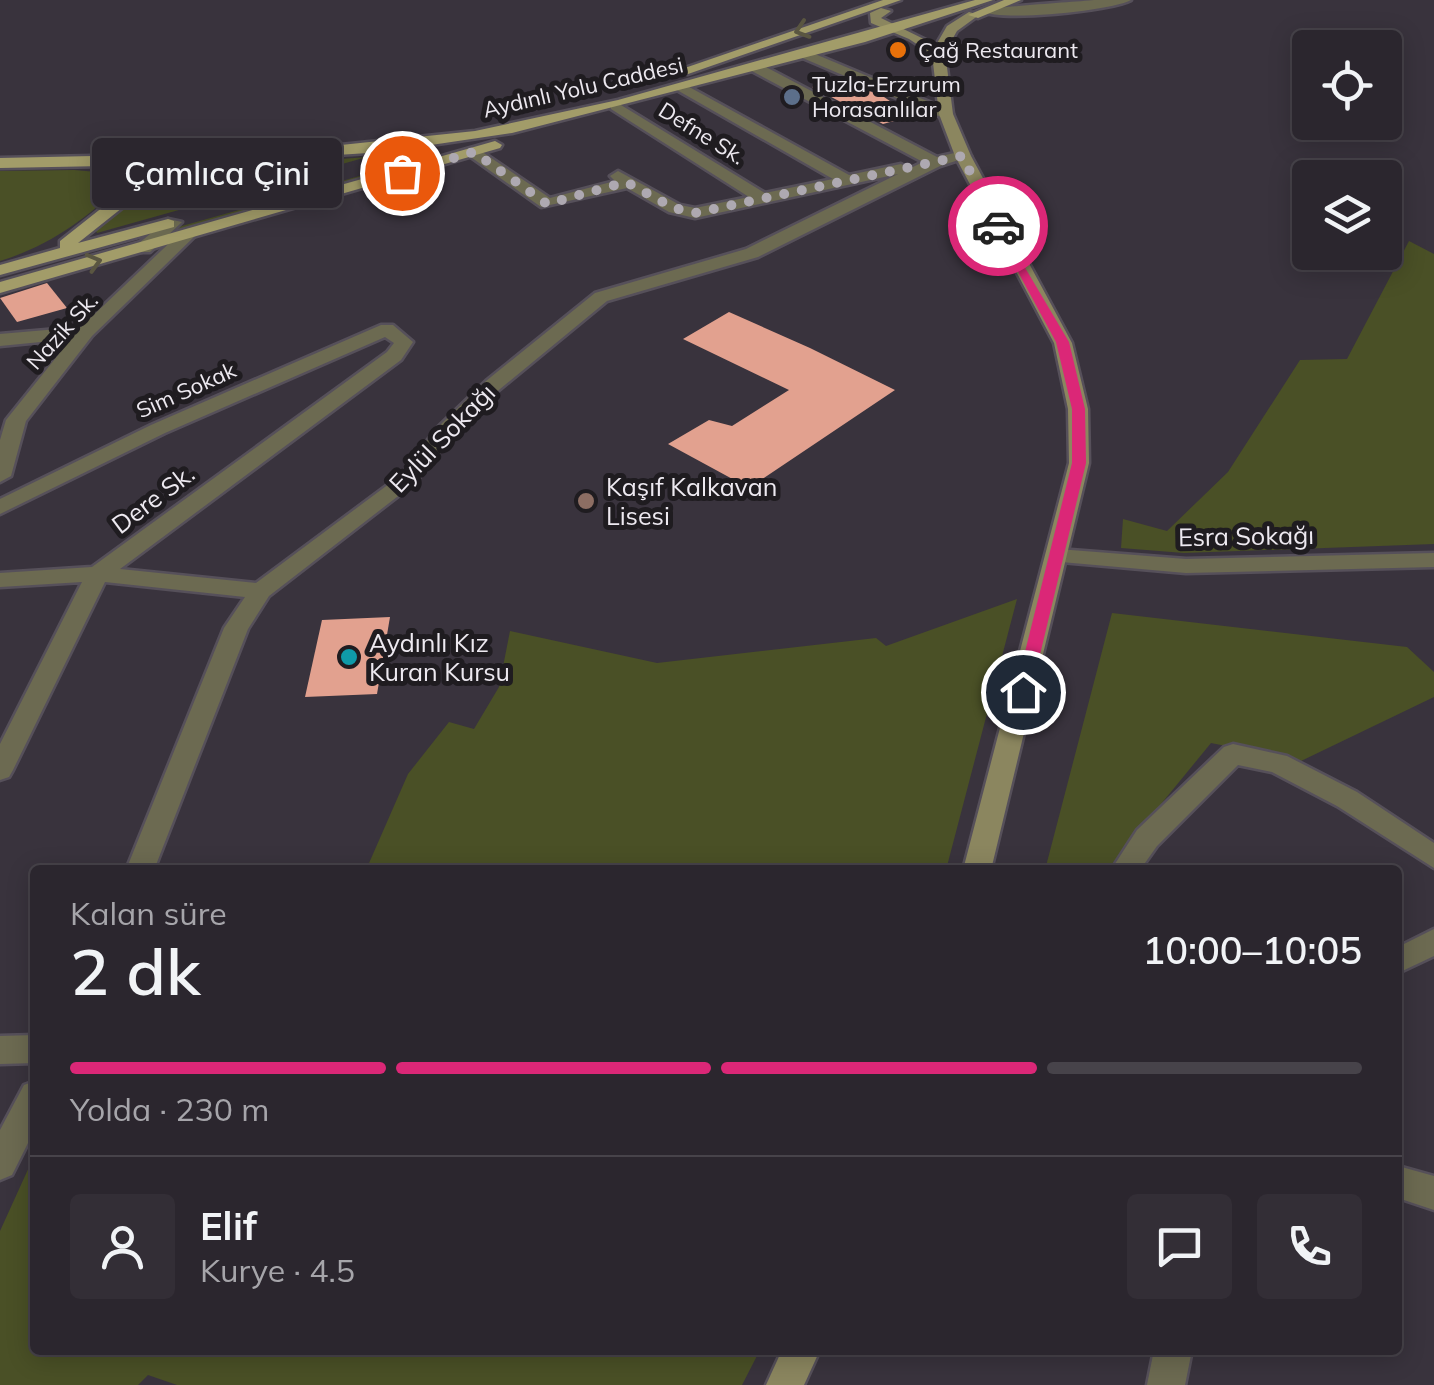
<!DOCTYPE html>
<html lang="tr">
<head>
<meta charset="utf-8">
<style>
  :root { --surface:#2b262e; --page:#332e36; --text:#f1f3f6; --muted:#a6a5aa; --line:#47434a; --accent:#db2777 }
  body { margin:0; font-family:Mulish,sans-serif; background:var(--page); color:var(--text); height:100vh; display:flex; flex-direction:column; font-size:38px; white-space:nowrap }
  * { box-sizing:border-box; margin:0 }
  p { font-size:32px; color:var(--muted) }
  .icon { flex:none; width:55px; height:55px; fill:none; stroke:currentColor; stroke-width:2; stroke-linecap:round; stroke-linejoin:round }
  .map { position:relative; flex:1; overflow:hidden }
  .panel { position:absolute; left:30px; top:865px; width:1372px; height:490px; display:flex; flex-direction:column; background:var(--surface); border-radius:10px; box-shadow:0 5px 25px #0003,0 0 0 2px var(--line) }
  .panel>* { flex:none }
  .fabs { position:absolute; left:1292px; top:30px; display:grid; gap:20px }
  .fabs a { display:grid; place-items:center; width:110px; height:110px; border-radius:10px; background:var(--surface); box-shadow:0 5px 25px #0003,0 0 0 2px var(--line); font-size:50px }
  .pin { position:absolute; display:grid; place-items:center; width:85px; height:85px; color:#fff; margin:-42px; border:5px solid #fff; border-radius:50%; box-shadow:0 2px 10px #0007 }
  .courier { position:absolute; display:grid; place-items:center; width:100px; height:100px; margin:-50px; border:8px solid #db2777; border-radius:50%; background:#fff; color:#222; box-shadow:0 2px 12px #0007 }
  .bubble { position:absolute; height:70px; border-radius:10px; background:var(--surface); box-shadow:0 5px 25px #0003,0 0 0 2px var(--line); font-size:32px; font-weight:600; line-height:70px; text-align:center }
  .headline em { font-style:normal; font-weight:600 }
  .headline div { display:flex; flex-direction:column-reverse }
  .headline { display:flex; align-items:center; justify-content:space-between; height:170px; padding:0 40px }
  h1 { font-size:65px; font-weight:600; line-height:75px }
  .bar { display:grid; grid-template-columns:repeat(4,1fr); gap:15px 10px; align-content:center; height:120px; padding:0 40px }
  .bar i { height:12px; border-radius:8px; background:var(--line) }
  .bar .current { background:var(--accent) }
  .bar p { grid-column:span 4 }
  .line { display:flex; align-items:center; gap:25px; padding:0 40px; border-top:2px solid var(--line) }
  .line div { flex:1 }
  .round { display:grid; place-items:center; flex:none; width:105px; height:105px; border-radius:10px; background:var(--page) }
  .map>svg:first-child { display:block }
  .green { fill:#4a5026 }
  .building { fill:#e2a18f }
  .lines { fill:none; stroke-linecap:round; stroke-linejoin:round }
  .street-casing { stroke:#56505a; stroke-width:5 }
  .secondary-casing { stroke:#56505a; stroke-width:5 }
  .primary-casing { stroke:#56505a; stroke-width:5 }
  .street { fill:#6c6a51; fill-rule:evenodd }
  .secondary { fill:#8b865f; fill-rule:evenodd }
  .primary { fill:#a29c69; fill-rule:evenodd }
  .oneway { stroke:#5a5641 }
  .route { fill:#db2777 }
  .done { stroke:#aea9b1; stroke-width:10; stroke-dasharray:0 18 }
  .food-dot { fill:#e8710a; stroke:#1f1c20; stroke-width:4 }
  .service-dot { fill:#5c6f8a; stroke:#1f1c20; stroke-width:4 }
  .education-dot { fill:#8d6e63; stroke:#1f1c20; stroke-width:4 }
  .culture-dot { fill:#0f9aa8; stroke:#1f1c20; stroke-width:4 }
  .labels { text-anchor:middle; stroke-width:10; stroke-linejoin:round; paint-order:stroke }
  .far-poi-label { font-size:22px; fill:#ede9f0; stroke:#1f1c20; text-anchor:start }
  .far-street-label { font-size:22px; fill:#ede9f0; stroke:#1f1c20 }
  .street-label { font-size:25px; fill:#ede9f0; stroke:#1f1c20 }
  .poi-label { font-size:25px; fill:#ede9f0; stroke:#1f1c20; text-anchor:start }
</style>
</head>
<body>
<div class="map">
<svg width="1434" height="1385" viewBox="0 0 1434 1385">
  <rect width="100%" height="100%" fill="#39333d"/>
  <!-- green -->
  <g class="green">
    <path d="M367,157L97,233L95,229L174,172Z"/>
    <path d="M427,157L441,158L159,236L182,226Z"/>
    <path d="M74,170L109,173L121,184C88,219 46,247 0,261V171Z"/>
    <path d="M1409,241L1434,254V544L1184,553L1121,548L1123,519L1167,531L1228,472L1300,360L1347,359Z"/>
    <path d="M1017,599L946,870H366L408,774L449,722L474,729L499,687L510,631L657,663L876,638L886,646Z"/>
    <path d="M1112,613L1407,647L1434,672V697L1301,761L1211,743L1107,870H1045Z"/>
    <path d="M35,1154V1350H760L742,1385H177L148,1375L138,1385H0V1231Z"/>
  </g>
  <!-- building -->
  <g class="building">
    <path d="M841,79L884,97L912,116L883,124L812,87Z"/>
    <path d="M47,283L67,308L17,322L0,298Z"/>
    <path d="M729,312L810,348L895,390L749,488L668,444L709,420L732,426L789,390L683,339Z"/>
    <path d="M390,617L377,694L305,697L322,620Z"/>
  </g>
  <g class="lines">
    <defs>
      <g id="street">
        <path d="M1094,0H1131C1111,11 1000,22 981,11C989,7 1075,2 1094,0Z"/>
        <path d="M803,49L951,111L953,114L941,117L798,56L796,53Z"/>
        <path d="M750,64H760L937,157L963,151L971,156L940,166L758,257L607,301L500,389L451,436L415,483L269,596L248,629L154,870H126L224,628L245,597L105,582L13,770L9,777L0,780V744L82,582L0,587V573L92,567L387,352L394,343L385,337L165,433L0,514V499L151,425L381,325H393L413,342L401,360L120,569L256,583L401,475L437,428L486,381L595,293L746,249L898,174L695,218L669,212L627,188L541,207L468,155V149H478L550,198L615,181L610,176L618,171L680,205L695,208L749,197L611,109V103L616,102L765,193L833,179L677,90V84L682,83L849,175L901,164L909,169L923,162L750,70Z"/>
        <path d="M168,219L182,222L150,252H138V244Z"/>
        <path d="M182,231L196,235L92,336L26,421L11,476L0,482V440L6,420L71,339L0,346V334L81,327Z"/>
        <path d="M1058,549L1186,559L1434,553V567L1186,573L1050,561L1047,556Z"/>
        <path d="M1233,744L1287,756L1357,792L1434,843V868L1337,806L1272,772L1238,765L1157,846L1140,870H1111L1137,830L1224,747Z"/>
        <path d="M1434,929V956L1398,973V947Z"/>
        <path d="M35,1035V1063L0,1064V1036Z"/>
        <path d="M35,1081V1129L12,1175L0,1180V1130L24,1085Z"/>
        <path d="M1398,1166L1434,1176V1210L1398,1198Z"/>
        <path d="M1154,1350H1192L1185,1385H1147Z"/>
      </g>
      <g id="secondary">
        <path d="M881,8L891,11L881,18L936,45L947,26L969,12L979,15L957,31L945,52L953,114L971,156L1072,343L1088,409L1089,463L991,870H963L1069,463L1068,409L1054,343L955,156L939,114L932,54L909,39L871,23L870,13Z"/>
        <path d="M782,1350H820L804,1385H766Z"/>
      </g>
      <g id="primary">
        <path d="M883,0H901L688,74L676,71Z"/>
        <path d="M975,0H993L865,42L512,133L384,152L176,165L78,243L168,219L174,221V227L0,275V265L60,248V241L156,165L0,168V158L274,152L475,131L618,100Z"/>
        <path d="M1004,0H1021L978,18L968,15Z"/>
        <path d="M495,141L502,145L500,148L0,293V282Z"/>
      </g>
    </defs>
    <!-- street casing -->
    <use href="#street" class="street-casing"/>
    <!-- secondary casing -->
    <use href="#secondary" class="secondary-casing"/>
    <!-- primary casing -->
    <use href="#primary" class="primary-casing"/>
    <!-- street -->
    <use href="#street" class="street"/>
    <!-- secondary -->
    <use href="#secondary" class="secondary"/>
    <!-- primary -->
    <use href="#primary" class="primary"/>
  </g>
  <!-- one-way arrows -->
  <defs><path id="oneway-chevron" d="M-2-3.5L2.5 0L-2 3.5" fill="none" stroke-width="1.6" stroke-linecap="round" stroke-linejoin="round" transform="scale(2.5)"/></defs>
  <g class="oneway">
    <use href="#oneway-chevron" transform="translate(802 30) rotate(162)"/>
    <use href="#oneway-chevron" transform="translate(94 262) rotate(-16)"/>
  </g>
  <!-- route -->
  <path class="route" d="M998,222L1069,342L1085,409L1086,463L1031,692L1023,698L1015,692L1072,463V409L1056,342L993,226Z"/>
  <g class="lines">
    <!-- done -->
    <path class="done" d="M402,173L474,152L547,204L626,182L674,208L695,213L962,156L998,226"/>
  </g>
  <!-- markers -->
  <circle class="food-dot" cx="898" cy="50" r="10"/>
  <circle class="service-dot" cx="792" cy="97" r="10"/>
  <circle class="education-dot" cx="586" cy="501" r="10"/>
  <circle class="culture-dot" cx="349" cy="657" r="10"/>
  <g class="labels">
    <!-- far-poi labels -->
    <g class="far-poi-label">
      <text x="918" y="58">Çağ Restaurant</text>
      <text x="812" y="92">Tuzla-Erzurum<tspan x="812" dy="25">Horasanlılar</tspan></text>
    </g>
    <!-- far-street labels -->
    <g class="far-street-label">
      <text transform="translate(583 87) rotate(-13)" y="8">Aydınlı Yolu Caddesi</text>
      <text transform="translate(702 133) rotate(32)" y="8">Defne Sk.</text>
      <text transform="translate(62 331) rotate(-48)" y="8">Nazik Sk.</text>
      <text transform="translate(186 390) rotate(-24)" y="8">Sim Sokak</text>
    </g>
    <!-- street labels -->
    <g class="street-label">
      <text transform="translate(442 438) rotate(-46)" y="9">Eylül Sokağı</text>
      <text transform="translate(153 499) rotate(-37)" y="9">Dere Sk.</text>
      <text transform="translate(1246 536) rotate(-1)" y="9">Esra Sokağı</text>
    </g>
    <!-- poi labels -->
    <g class="poi-label">
      <text x="606" y="496">Kaşıf Kalkavan<tspan x="606" dy="29">Lisesi</tspan></text>
      <text x="369" y="652">Aydınlı Kız<tspan x="369" dy="29">Kuran Kursu</tspan></text>
    </g>
  </g>
</svg>
<div class="fabs">
<a><svg class="icon" aria-label="locate" viewBox="0 0 24 24"><circle cx="12" cy="12" r="6"/><path d="M12 2v4M12 18v4M2 12h4M18 12h4"/></svg></a>
<a><svg class="icon" aria-label="layers" viewBox="0 0 24 24"><path d="M12 4l9 5-9 5-9-5zM3 14l9 5 9-5"/></svg></a>
</div>
<div class="pin" style="left:402px;top:173px;background:#ea580c"><svg class="icon" aria-label="bag" viewBox="0 0 24 24"><path d="M5 8h14l-1 12H6zM9 8a3 3 0 0 1 6 0"/></svg></div>
<div class="pin" style="left:1023px;top:692px;background:#1f2937"><svg class="icon" aria-label="home" viewBox="0 0 24 24"><path d="M3 11l9-7 9 7M6 9v11h12V9"/></svg></div>
<div class="courier" style="left:998px;top:226px"><svg class="icon" aria-label="car" viewBox="0 0 24 24"><path d="M5 17H2v-5l4-1 3-4h7l3 4 3 1v5h-3M9 17h6M6 11h13"/><circle cx="7" cy="17" r="2"/><circle cx="17" cy="17" r="2"/></svg></div>
<div class="bubble" style="left:92px;top:138px;width:250px">Çamlıca Çini</div>
<section class="panel">
<div class="headline"><div><h1>2 dk</h1><p>Kalan süre</p></div><em>10:00–10:05</em></div>
<div class="bar"><i class="current"></i><i class="current"></i><i class="current"></i><i></i><p>Yolda · 230 m</p></div>
<div class="line" style="height:180px"><a class="round"><svg class="icon" aria-label="person" viewBox="0 0 24 24"><circle cx="12" cy="8" r="4"/><path d="M4 21q1-7 8-7t8 7"/></svg></a><div><b>Elif</b><p>Kurye · 4.5</p></div><a class="round"><svg class="icon" aria-label="chat" viewBox="0 0 24 24"><path d="M4 5h16v11H9l-5 4z"/></svg></a><a class="round"><svg class="icon" aria-label="phone" viewBox="0 0 24 24"><path d="M5 4h4l2 5-3 2q2 4 5 5l2-3 5 2v4C11 20 4 13 5 4z"/></svg></a></div>
</section>
</div>
</body>
</html>
